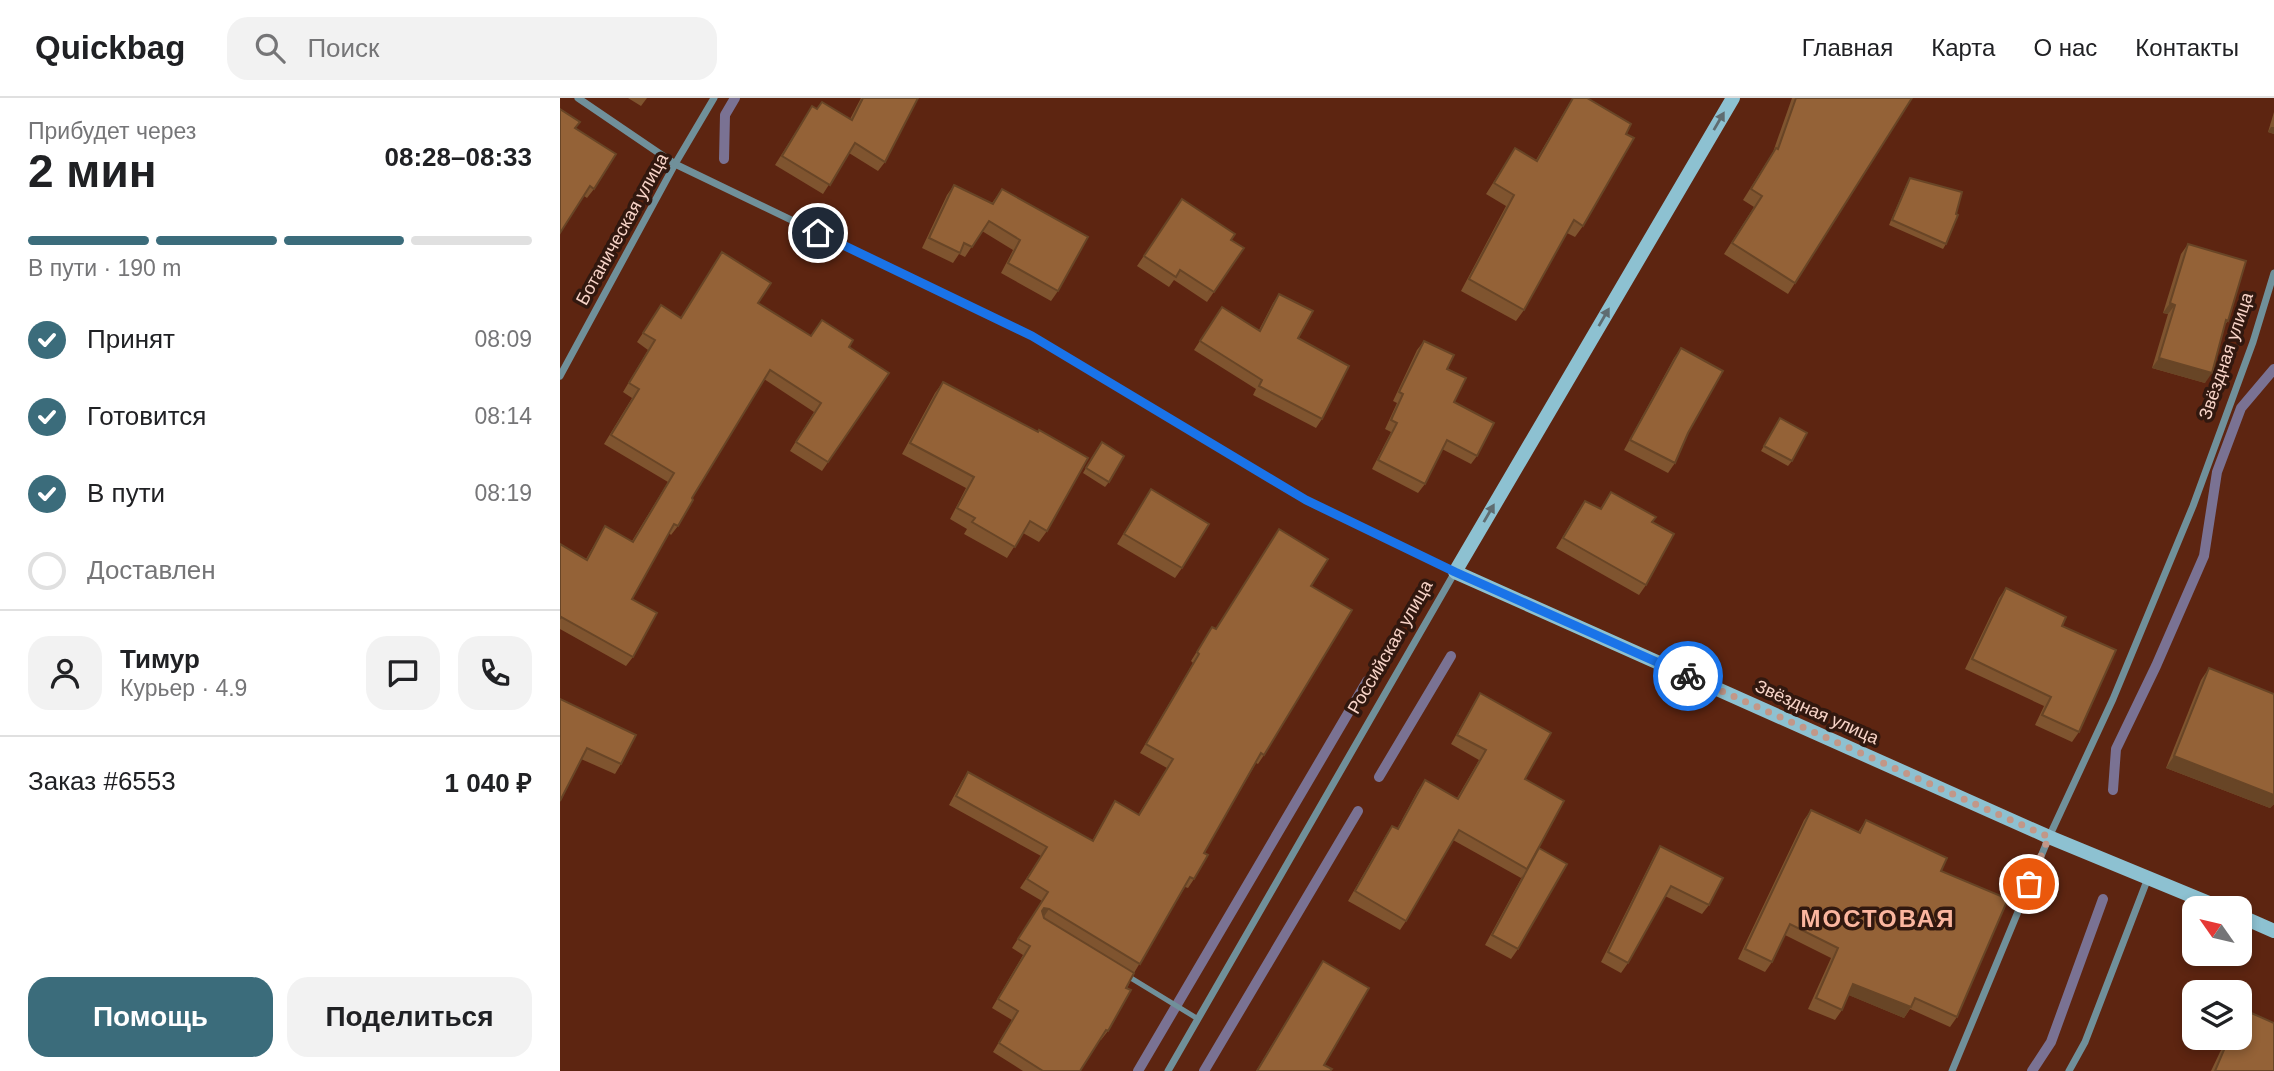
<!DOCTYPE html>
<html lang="ru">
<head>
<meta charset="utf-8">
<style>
  :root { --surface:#fff; --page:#f2f2f2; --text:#202124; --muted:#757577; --line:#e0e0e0; --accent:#3b6c7b }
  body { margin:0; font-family:Arial,sans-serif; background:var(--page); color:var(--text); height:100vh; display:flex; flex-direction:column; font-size:26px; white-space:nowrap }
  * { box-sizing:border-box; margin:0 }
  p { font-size:23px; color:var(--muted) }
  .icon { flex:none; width:38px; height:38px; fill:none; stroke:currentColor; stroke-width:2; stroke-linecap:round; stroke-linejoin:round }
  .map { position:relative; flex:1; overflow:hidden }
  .details { display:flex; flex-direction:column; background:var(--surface); width:560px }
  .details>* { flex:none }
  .needle { width:46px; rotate:304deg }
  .controls { position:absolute; left:1622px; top:798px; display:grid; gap:14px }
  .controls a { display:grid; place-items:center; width:70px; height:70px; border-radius:14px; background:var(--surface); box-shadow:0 4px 10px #0003; font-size:35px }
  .pin { position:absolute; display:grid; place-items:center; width:60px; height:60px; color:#fff; margin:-30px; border:4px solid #fff; border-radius:50%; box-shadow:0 2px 7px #0007 }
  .courier { position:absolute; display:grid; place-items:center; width:70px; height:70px; margin:-35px; border:5px solid #1a73e8; border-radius:50%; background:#fff; color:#222; box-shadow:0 2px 9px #0007 }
  .headline em { font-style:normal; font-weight:700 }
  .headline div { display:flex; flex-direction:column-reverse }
  .headline { display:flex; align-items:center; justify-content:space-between; height:119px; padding:0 28px }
  h1 { font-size:46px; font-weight:700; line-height:52px }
  .bar { display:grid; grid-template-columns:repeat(4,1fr); gap:10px 7px; align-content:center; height:84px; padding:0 28px }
  .bar i { height:9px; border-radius:5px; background:var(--line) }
  .bar .active { background:var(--accent) }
  .bar p { grid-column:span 4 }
  .line { display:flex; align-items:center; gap:18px; padding:0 28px; border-top:2px solid var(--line) }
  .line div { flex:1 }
  .round { display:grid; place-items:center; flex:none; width:74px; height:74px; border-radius:21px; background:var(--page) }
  ol { padding:0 28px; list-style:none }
  li { display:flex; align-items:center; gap:21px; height:77px }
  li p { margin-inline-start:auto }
  li .icon { padding:7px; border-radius:50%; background:var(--accent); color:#fff; stroke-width:4 }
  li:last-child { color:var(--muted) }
  li i { width:38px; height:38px; border:4px solid var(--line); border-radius:50% }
  .primary-button { display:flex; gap:14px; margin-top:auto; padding:14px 28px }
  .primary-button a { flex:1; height:80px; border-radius:21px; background:var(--accent); color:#fff; font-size:28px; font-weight:700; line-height:80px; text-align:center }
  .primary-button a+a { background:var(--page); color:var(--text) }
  header { display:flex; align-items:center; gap:42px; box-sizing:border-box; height:98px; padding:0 35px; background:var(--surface); border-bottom:2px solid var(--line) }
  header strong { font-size:33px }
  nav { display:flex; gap:38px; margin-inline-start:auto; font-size:24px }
  .search { width:490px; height:63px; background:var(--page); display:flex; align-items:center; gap:18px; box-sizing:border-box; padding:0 24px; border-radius:21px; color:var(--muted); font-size:26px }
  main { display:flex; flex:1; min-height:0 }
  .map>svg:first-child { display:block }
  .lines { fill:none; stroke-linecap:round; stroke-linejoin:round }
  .stream { stroke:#7a7293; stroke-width:10 }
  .lane { stroke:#70909a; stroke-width:5 }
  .street { stroke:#70909a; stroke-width:7 }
  .secondary { stroke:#8dc1d1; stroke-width:14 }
  .wall { fill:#7f542f }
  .shaded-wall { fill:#684526 }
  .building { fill:#946237; stroke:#684526; stroke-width:2 }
  .oneway { fill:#5f6c70 }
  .done { stroke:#c29788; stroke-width:7; stroke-dasharray:0 12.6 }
  .route { stroke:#1a73e8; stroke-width:9 }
  .labels { text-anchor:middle; stroke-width:7; stroke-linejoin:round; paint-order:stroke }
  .street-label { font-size:18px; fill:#f8d4c8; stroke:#31180f }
  .district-label { font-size:24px; font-weight:bold; letter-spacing:2px; fill:#fbb69f; stroke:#31180f }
</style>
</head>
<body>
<header>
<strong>Quickbag</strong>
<div class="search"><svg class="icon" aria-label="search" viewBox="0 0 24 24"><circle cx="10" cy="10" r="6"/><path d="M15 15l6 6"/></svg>Поиск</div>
<nav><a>Главная</a><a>Карта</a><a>О нас</a><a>Контакты</a></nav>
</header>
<main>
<section class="details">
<div class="headline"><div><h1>2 мин</h1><p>Прибудет через</p></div><em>08:28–08:33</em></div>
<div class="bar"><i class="active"></i><i class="active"></i><i class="active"></i><i></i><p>В пути · 190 m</p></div>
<ol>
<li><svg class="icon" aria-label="check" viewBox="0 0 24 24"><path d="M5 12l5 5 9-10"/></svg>Принят<p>08:09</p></li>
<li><svg class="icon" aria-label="check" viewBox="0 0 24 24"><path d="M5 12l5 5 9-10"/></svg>Готовится<p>08:14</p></li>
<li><svg class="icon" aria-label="check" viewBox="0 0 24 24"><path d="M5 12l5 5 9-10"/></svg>В пути<p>08:19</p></li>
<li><i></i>Доставлен</li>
</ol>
<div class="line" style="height:126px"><a class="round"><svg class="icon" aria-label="person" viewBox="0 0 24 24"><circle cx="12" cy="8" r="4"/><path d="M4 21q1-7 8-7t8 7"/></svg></a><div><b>Тимур</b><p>Курьер · 4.9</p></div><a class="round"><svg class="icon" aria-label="chat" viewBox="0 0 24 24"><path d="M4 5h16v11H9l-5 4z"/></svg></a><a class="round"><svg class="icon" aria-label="phone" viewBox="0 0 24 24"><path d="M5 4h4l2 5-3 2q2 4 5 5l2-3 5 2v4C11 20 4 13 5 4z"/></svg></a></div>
<div class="line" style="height:91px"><div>Заказ #6553</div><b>1 040 ₽</b></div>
<div class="primary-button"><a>Помощь</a><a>Поделиться</a></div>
</section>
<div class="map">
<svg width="1714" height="973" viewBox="0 0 1714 973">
  <rect width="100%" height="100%" fill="#5d2511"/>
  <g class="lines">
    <!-- stream -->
    <g class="stream">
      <path d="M164,61L165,17L175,0"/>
      <path d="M819,679L891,558"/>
      <path d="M1553,692L1556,651L1596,568L1644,458L1657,374L1681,310L1714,271"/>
      <path d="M578,973L807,583"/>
      <path d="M644,973L798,713"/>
      <path d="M1472,973L1491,944L1543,801"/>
    </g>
    <!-- lane -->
    <path class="lane" d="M566,877L638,921"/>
    <!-- street -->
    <g class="street">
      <path d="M18,0L115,66L472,238L746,402L895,474L608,973"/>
      <path d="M0,278L115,66L154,0"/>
      <path d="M1392,973L1489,739L1553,601L1633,408L1693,244L1714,175"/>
      <path d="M1509,973L1525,944L1588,780"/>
    </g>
    <!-- secondary -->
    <g class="secondary">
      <path d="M1173,0L895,474L1489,739L1661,810"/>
      <path d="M1680,818L1714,833"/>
    </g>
  </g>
  <!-- wall -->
  <g class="wall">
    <path d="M68,0H87L81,8Z"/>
    <path d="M301,0H358L325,64L318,73L289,55L263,96L215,67L252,8L257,11L262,4L290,21Z"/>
    <path d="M1013,0L1066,36L1023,128L1015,139L1007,135L964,212L956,223L901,193L946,108L926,96L955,50L976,62L1009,6Z"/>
    <path d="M1232,0H1352L1228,196L1164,156L1194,109L1183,102L1213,54Z"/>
    <path d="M1714,14V36L1708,34Z"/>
    <path d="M15,30L34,91L27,100L24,98Z"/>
    <path d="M1350,80L1386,146L1383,151L1329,127L1347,85Z"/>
    <path d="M394,87L432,105L442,91L498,193L491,203L441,175L453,152L422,133L405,159L399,156L393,165L362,150L387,97Z"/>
    <path d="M622,101L671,142L684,150L647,204L614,182L609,189L577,168Z"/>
    <path d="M1628,146L1668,223L1664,228L1645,285L1592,270L1608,216L1603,215L1621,156Z"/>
    <path d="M162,154L198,205L251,238L289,249L329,275L262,373L230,353L254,314L204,281L132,400L118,428L111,437L109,435L72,501L73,559L66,568L0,531V446L26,461L45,428L72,443L108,384L44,346L72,300L63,294L88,252L77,244L101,207L121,220Z"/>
    <path d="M719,196L738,240L762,321L756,330L693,297L696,291L634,252L656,218L699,232L713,205Z"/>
    <path d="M864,243L887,271L894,304L917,358L911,366L882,351L865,386L858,395L812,371L831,334L825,331L837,305L833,303L857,252Z"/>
    <path d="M1121,250L1128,335L1115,365L1108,375L1064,352L1114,260Z"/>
    <path d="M383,284L487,433L479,444L463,435L447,460L404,436L407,431L390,421L406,390L342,356L375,295Z"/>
    <path d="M1220,320L1232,363L1228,368L1201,353Z"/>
    <path d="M538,349L549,384L545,389L523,375Z"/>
    <path d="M591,391L622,470L615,480L557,446Z"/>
    <path d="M1051,394L1092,424L1086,487L1079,497L996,450L1018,413L1025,403L1040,411Z"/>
    <path d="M751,488L704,657L698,666L696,665L644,755L634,781L628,790L625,789L574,875L548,933L541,942H540L520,973H463L433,954L452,922L432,910L463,857L452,850L482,803L460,790L481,758L389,707L402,683L408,674L532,743L555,703L578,717L607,670L580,655L633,565L631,563L652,529L655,531Z"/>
    <path d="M1446,490L1502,528L1519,634L1512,644L1475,627L1484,608L1405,571L1439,500Z"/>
    <path d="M1649,570L1713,707L1710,710L1606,670L1641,582Z"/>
    <path d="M920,595L965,681L976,755L958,851L951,861L925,847L963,777L961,780L893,742L846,823L840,832L788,803L826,737L832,728L837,731L858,692L865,682L897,700L919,662L891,646L914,605Z"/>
    <path d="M0,601L61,666L55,676L21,661Z"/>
    <path d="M1251,712L1298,734L1306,722L1381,773L1397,919L1390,929L1350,911L1344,920L1289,897L1282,912L1275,922L1248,911L1271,860L1225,837L1212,864L1205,874L1178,861L1244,722Z"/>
    <path d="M1100,748L1149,807L1142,816L1105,798L1068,865L1061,875L1041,864L1094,758Z"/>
    <path d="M763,863L764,967L770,973H696Z"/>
    <path d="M1689,914L1714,973H1651L1660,954L1669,940L1674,941V940H1680V928Z"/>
  </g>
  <!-- shaded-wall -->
  <g class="shaded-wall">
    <path d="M1711,29H1714V36L1708,34Z"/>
    <path d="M1610,205L1615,207L1608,216L1603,215Z"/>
    <path d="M1599,260L1652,275L1645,285L1592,270Z"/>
    <path d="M1614,658L1714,697V707H1713L1710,710L1606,670Z"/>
    <path d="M484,810L489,811L483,820L482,813Z"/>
    <path d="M1293,886L1351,909L1344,920L1286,896Z"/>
  </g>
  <!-- building -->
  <g class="building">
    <path d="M303,0H358L325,64L295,45L270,87L222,58L252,8L257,11L262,4L292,22Z"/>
    <path d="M1013,0H1027L1071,26L1066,36L1074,40L1023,128L1014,122L964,212L909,181L954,97L934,85L955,50L977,63Z"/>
    <path d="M1236,0H1352L1235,185L1172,145L1202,98L1191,91L1216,50L1218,51Z"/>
    <path d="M0,11L20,24L15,30L56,56L34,91L30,88L0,135Z"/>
    <path d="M1350,80L1402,94L1396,116L1398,117L1386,146L1332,122Z"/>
    <path d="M394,87L433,106L442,91L528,139L498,193L448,165L460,142L429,123L412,149L404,145L400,155L369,140Z"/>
    <path d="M622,101L675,136L671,142L684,150L654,194L620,172L616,179L584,158Z"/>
    <path d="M1628,146L1686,163L1668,223L1666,222L1652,275L1599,260L1615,207L1610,205Z"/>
    <path d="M162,154L211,185L198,205L251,238L262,222L293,242L289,249L329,275L268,364L236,344L261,305L210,272L132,400L133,402L118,428L114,426L72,501L97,515L73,559L1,519L0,521V446L27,462L45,428L73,444L114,375L51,337L79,291L69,285L95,242L83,235L101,207L121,220Z"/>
    <path d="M719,196L753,213L738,240L789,268L762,321L699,288L702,282L640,243L662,209L700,233Z"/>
    <path d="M864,243L894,257L887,271L906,280L894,304L934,325L917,358L887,342L865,386L818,362L837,325L831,322L843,296L839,294Z"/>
    <path d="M1121,250L1163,273L1128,335L1115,365L1070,342Z"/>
    <path d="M383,284L478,334L479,332L528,360L487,433L470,423L455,449L412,424L415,420L397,410L414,379L350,345Z"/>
    <path d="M1220,320L1247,335L1232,363L1204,348Z"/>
    <path d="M542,344L564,358L549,384L526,370Z"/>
    <path d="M591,391L649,426L622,470L564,436Z"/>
    <path d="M1051,394L1096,419L1092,424L1114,436L1086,487L1003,440L1025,403L1041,411Z"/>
    <path d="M719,431L768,461L751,488L792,512L704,657L701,655L644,755L648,757L634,781L630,779L580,866L489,811L484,810L482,813L484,820L574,875L566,890L571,892L548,933L546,932L520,973H483L439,945L458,913L438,901L470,848L458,841L488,794L467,781L487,749L396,698L408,674L533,743L555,703L579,717L613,661L586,646L639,556L637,554L652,529L656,531Z"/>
    <path d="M1446,490L1506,519L1502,528L1556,552L1519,634L1482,617L1491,599L1412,561Z"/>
    <path d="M1649,570L1714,596V697L1614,658Z"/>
    <path d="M920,595L991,635L965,681L1004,703L967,771L899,732L846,823L795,793L832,728L838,731L865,682L898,701L926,652L897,637Z"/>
    <path d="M0,601L76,637L61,666L27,650L0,703Z"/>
    <path d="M1251,712L1300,735L1306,722L1387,760L1381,773L1448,801L1397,919L1355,900L1351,909L1293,886L1282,912L1256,900L1278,850L1230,826L1212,864L1185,851Z"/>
    <path d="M1100,748L1163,780L1149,807L1111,788L1068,865L1048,854Z"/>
    <path d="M979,750L1007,766L958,851L932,837Z"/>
    <path d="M763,863L809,890L764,967L772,971L770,973H697Z"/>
    <path d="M1689,914L1714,925V973H1655L1669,940L1676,943L1678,940H1680V935Z"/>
  </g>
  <!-- one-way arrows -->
  <defs><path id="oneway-solid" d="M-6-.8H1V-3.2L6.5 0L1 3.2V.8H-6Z" transform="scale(1.75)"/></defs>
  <g class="oneway">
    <use href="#oneway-solid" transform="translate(1159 23) rotate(-60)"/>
    <use href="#oneway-solid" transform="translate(1044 219) rotate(-60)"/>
    <use href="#oneway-solid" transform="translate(929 415) rotate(-60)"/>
  </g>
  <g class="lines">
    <!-- done -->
    <path class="done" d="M1128,578L1489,739L1469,786"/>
    <!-- route -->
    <path class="route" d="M258,135L472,238L746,402L895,474L1128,578"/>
  </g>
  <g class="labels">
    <!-- street labels -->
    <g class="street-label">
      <text transform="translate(62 131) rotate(-61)" y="6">Ботаническая улица</text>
      <text transform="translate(1666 258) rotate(-71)" y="6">Звёздная улица</text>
      <text transform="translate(830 549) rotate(-60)" y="6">Российская улица</text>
      <text transform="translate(1257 614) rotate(24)" y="6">Звёздная улица</text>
    </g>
    <!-- district labels -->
    <g class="district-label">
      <text x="1318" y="829">МОСТОВАЯ</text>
    </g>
  </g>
</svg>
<div class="controls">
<a><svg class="needle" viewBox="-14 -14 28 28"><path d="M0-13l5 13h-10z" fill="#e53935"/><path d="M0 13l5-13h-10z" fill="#757577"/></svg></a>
<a><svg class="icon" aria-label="layers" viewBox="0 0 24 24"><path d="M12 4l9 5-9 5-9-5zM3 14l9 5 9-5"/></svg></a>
</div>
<div class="pin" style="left:1469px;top:786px;background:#ea580c"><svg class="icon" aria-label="bag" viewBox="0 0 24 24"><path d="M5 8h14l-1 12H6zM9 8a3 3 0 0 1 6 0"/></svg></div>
<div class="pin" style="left:258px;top:135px;background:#1f2937"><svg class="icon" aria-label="home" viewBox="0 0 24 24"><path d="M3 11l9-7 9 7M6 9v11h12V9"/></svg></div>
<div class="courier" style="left:1128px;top:578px"><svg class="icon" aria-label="bike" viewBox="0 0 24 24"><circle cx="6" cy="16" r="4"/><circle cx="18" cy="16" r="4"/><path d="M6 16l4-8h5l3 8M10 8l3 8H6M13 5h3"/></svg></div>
</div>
</main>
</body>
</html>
